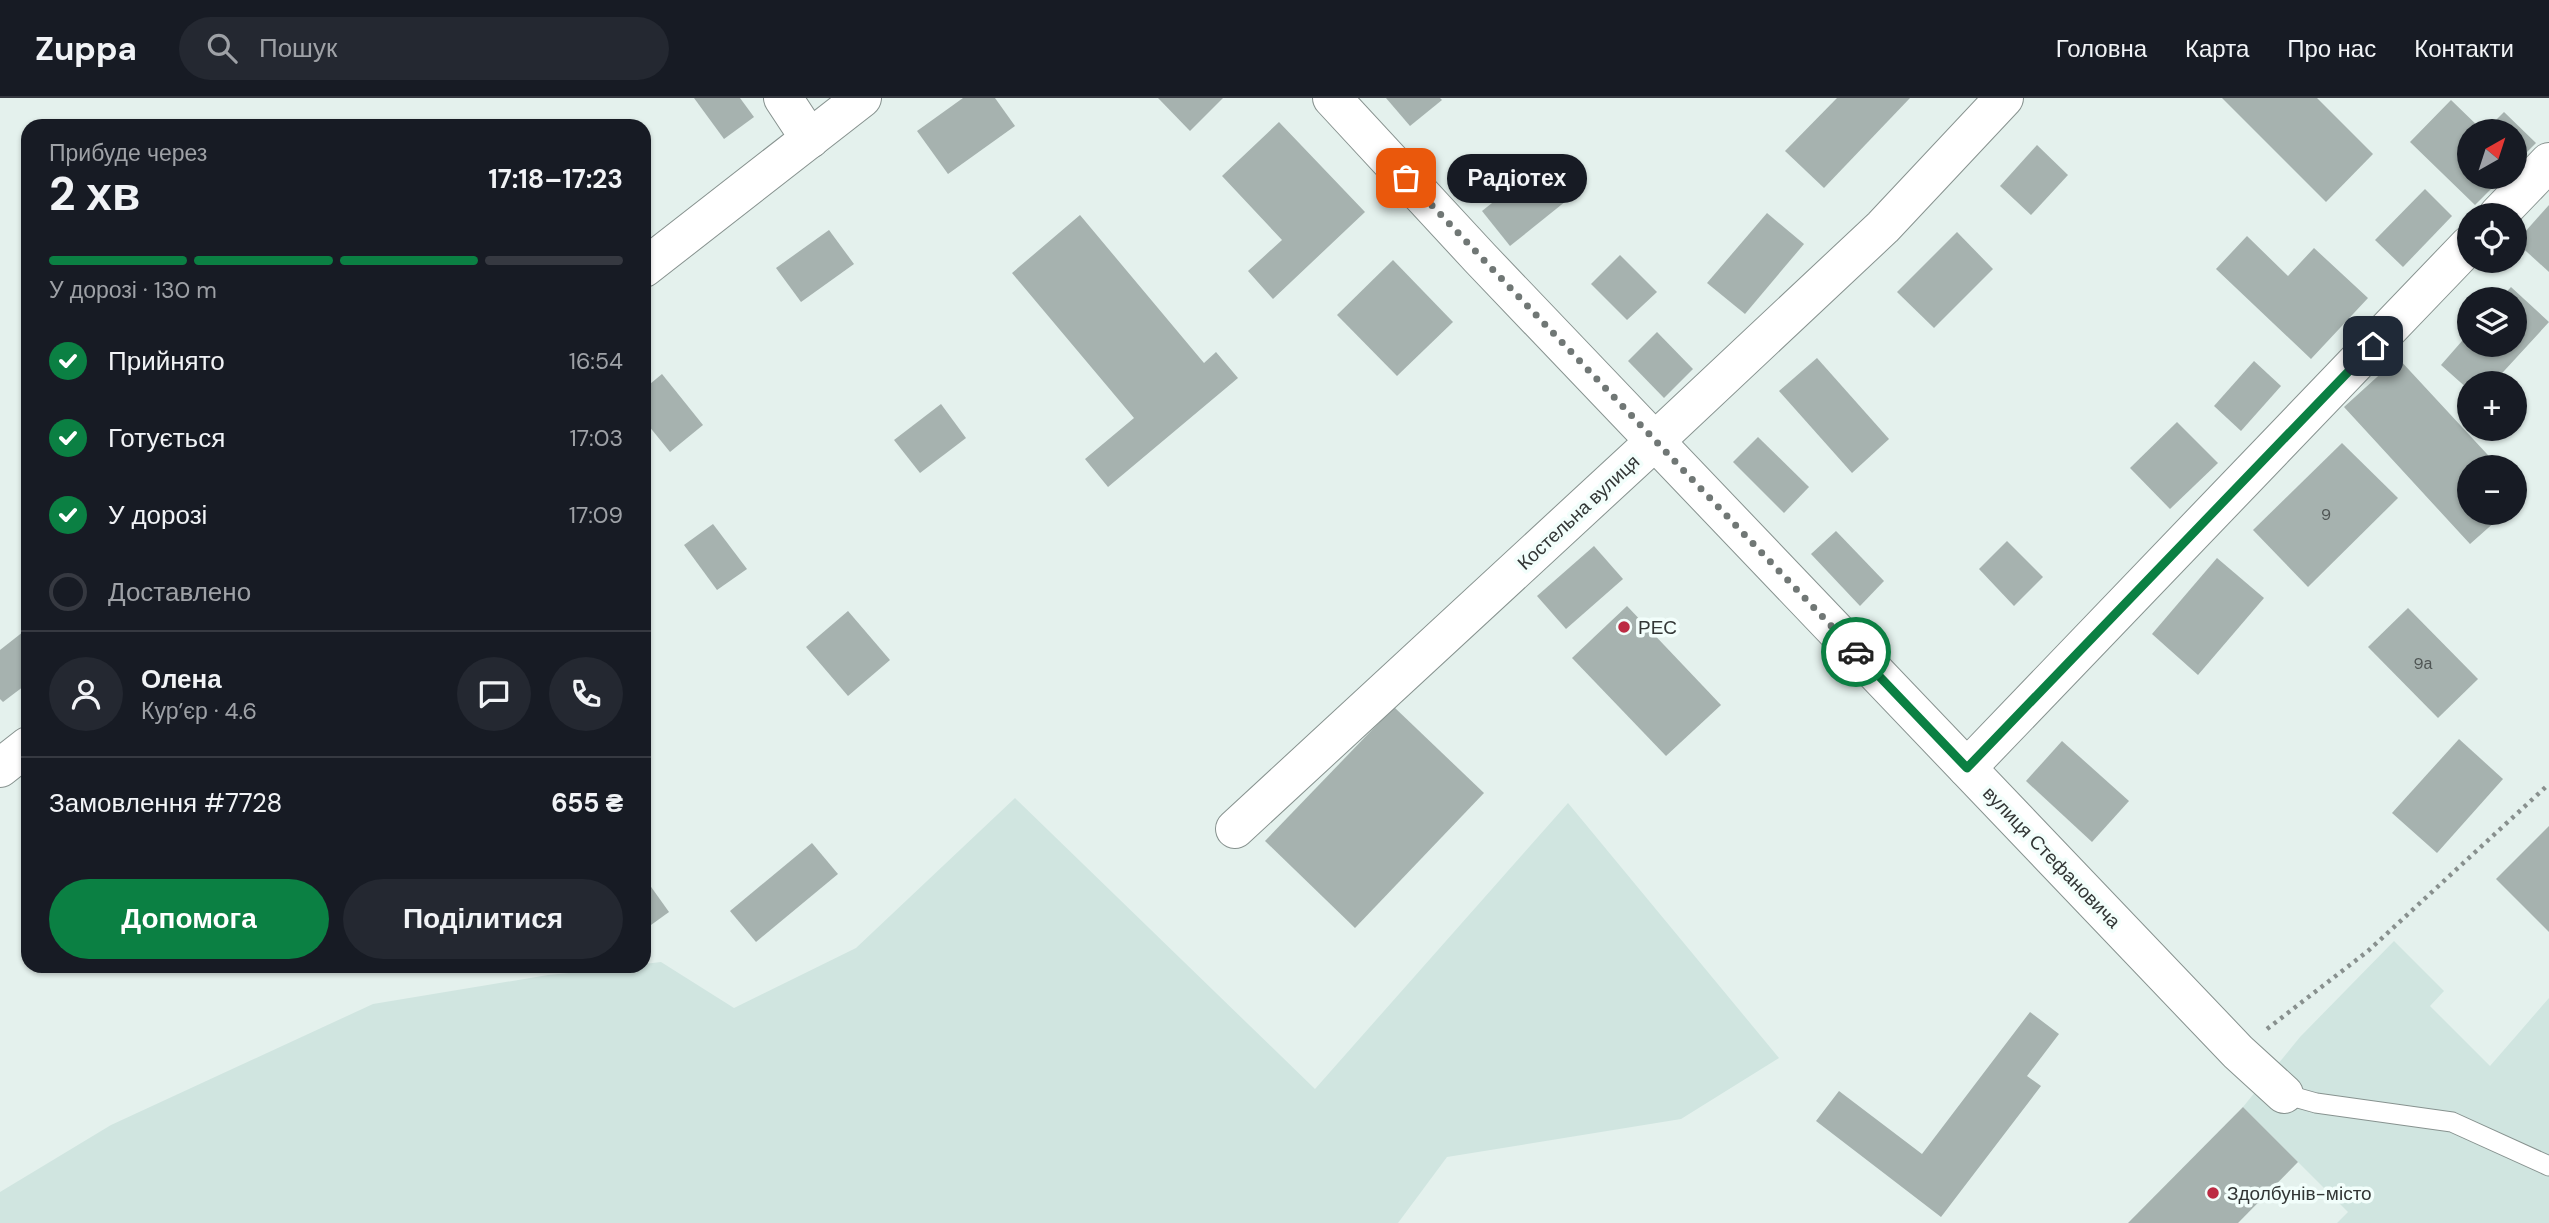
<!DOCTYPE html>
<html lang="uk">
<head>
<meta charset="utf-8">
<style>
  :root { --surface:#171b24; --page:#242831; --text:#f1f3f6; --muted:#9ea1a6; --line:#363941; --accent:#0b8043 }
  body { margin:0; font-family:"DM Sans",sans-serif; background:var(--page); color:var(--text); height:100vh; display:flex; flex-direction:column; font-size:26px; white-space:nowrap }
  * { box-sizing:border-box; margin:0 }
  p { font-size:23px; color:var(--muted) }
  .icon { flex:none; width:38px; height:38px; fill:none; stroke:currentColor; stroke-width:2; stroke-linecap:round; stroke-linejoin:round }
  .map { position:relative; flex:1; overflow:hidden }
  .details { position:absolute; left:21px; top:21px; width:630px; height:854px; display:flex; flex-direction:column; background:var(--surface); border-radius:21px; box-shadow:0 2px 5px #0004 }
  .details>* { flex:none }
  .needle { width:46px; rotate:39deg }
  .tools { position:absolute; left:2457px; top:21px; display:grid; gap:14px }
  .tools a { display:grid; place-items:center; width:70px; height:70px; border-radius:50%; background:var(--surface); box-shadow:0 2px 5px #0004; font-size:35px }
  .pin { position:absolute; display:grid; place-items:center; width:60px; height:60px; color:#fff; margin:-30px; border-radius:14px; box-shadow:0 4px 10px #0006 }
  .courier { position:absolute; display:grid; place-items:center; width:70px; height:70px; margin:-35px; border:5px solid #0b8043; border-radius:50%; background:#fff; color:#222; box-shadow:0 2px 9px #0007 }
  .bubble { position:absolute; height:49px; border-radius:24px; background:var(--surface); box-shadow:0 2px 5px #0004; font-size:23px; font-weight:700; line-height:49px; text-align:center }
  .summary em { font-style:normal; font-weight:700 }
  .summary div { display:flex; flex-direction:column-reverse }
  .summary { display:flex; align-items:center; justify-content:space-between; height:119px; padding:0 28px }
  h1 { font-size:46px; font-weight:700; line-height:52px }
  .bar { display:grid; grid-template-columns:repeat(4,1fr); gap:10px 7px; align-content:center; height:84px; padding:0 28px }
  .bar i { height:9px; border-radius:5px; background:var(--line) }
  .bar .current { background:var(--accent) }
  .bar p { grid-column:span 4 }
  .line { display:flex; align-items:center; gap:18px; padding:0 28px; border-top:2px solid var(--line) }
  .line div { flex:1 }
  .round { display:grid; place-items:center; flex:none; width:74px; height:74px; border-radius:37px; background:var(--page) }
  ol { padding:0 28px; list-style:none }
  li { display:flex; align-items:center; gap:21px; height:77px }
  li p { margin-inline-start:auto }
  li .icon { padding:7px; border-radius:50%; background:var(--accent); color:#fff; stroke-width:4 }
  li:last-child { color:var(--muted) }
  li i { width:38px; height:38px; border:4px solid var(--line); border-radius:50% }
  .button { display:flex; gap:14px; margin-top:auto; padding:14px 28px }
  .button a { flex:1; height:80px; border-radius:42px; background:var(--accent); color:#fff; font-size:28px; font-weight:700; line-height:80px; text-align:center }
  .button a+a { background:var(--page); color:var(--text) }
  header { display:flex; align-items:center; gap:42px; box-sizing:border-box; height:98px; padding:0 35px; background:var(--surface); border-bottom:2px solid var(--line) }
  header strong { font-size:33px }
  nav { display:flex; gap:38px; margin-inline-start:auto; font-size:24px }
  .search { width:490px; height:63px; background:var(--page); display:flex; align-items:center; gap:18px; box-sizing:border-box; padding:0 24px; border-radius:38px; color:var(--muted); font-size:26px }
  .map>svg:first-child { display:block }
  .built { fill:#d0e5e0 }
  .building { fill:#a6b2af }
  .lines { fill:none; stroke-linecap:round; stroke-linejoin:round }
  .service-casing { stroke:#87928f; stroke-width:21 }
  .minor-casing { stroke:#87928f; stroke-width:40 }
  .path { stroke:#88908e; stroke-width:4.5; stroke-dasharray:3.5 5; stroke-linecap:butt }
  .service { stroke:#fff; stroke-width:19 }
  .minor { stroke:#fff; stroke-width:38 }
  .done { stroke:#707775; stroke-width:7; stroke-dasharray:0 12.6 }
  .route { stroke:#0b8043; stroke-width:9 }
  .poi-dot { fill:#bc2b43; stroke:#f2fefb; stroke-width:2.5 }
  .labels { text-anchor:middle; stroke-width:7; stroke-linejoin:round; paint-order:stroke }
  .number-label { font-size:16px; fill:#4f5554 }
  .street-label { font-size:19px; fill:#323635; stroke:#f2fefb }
  .poi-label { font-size:19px; fill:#323635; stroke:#f2fefb; text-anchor:start }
</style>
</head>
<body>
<header>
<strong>Zuppa</strong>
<div class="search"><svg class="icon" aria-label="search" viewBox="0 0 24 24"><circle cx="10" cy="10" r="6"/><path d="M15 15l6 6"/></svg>Пошук</div>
<nav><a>Головна</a><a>Карта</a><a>Про нас</a><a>Контакти</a></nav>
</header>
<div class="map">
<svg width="2549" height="1125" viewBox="0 0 2549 1125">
  <rect width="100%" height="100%" fill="#e4f1ed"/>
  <!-- built -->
  <g class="built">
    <path d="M1015,700L1315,991L1568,705L1779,960L1681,1021L1447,1059L1398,1125H0V1094L111,1027L373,906L548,877L644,868V866L661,864L734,910L856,850Z"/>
    <path d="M2394,843L2444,893L2430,908L2490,968L2549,900V1125H2337L2348,1114L2243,1009L2300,939Z"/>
  </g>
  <!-- building -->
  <g class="building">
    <path d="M694,0H740L754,19L724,41Z"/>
    <path d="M963,0H995L1015,28L948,76L917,33Z"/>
    <path d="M1158,0H1223L1190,33Z"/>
    <path d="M1386,0H1440L1442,2L1410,28Z"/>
    <path d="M1837,0H1910L1824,90L1785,53Z"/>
    <path d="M2222,0H2317L2373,56L2326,104Z"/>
    <path d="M2451,2L2483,33H2469V79H2503L2475,107L2410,44Z"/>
    <path d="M2504,14L2536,45L2515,66V33H2485Z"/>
    <path d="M1279,24L1365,114L1273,201L1248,173L1282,142L1222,78Z"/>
    <path d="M2037,47L2068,77L2031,117L2000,88Z"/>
    <path d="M1538,68L1566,103L1510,148L1482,113Z"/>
    <path d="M2425,91L2452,118L2403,169L2375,142Z"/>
    <path d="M2549,107V174L2516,144Z"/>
    <path d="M1767,115L1804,146L1745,216L1707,185Z"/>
    <path d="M1080,117L1204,265L1216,254L1238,280L1108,389L1085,361L1134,320L1012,175Z"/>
    <path d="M829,132L854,166L801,204L776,170Z"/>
    <path d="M1957,134L1993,171L1934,230L1897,194Z"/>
    <path d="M2247,138L2288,178L2314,150L2368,200L2311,261L2216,171Z"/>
    <path d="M1620,157L1657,194L1627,222L1591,186Z"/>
    <path d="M1393,162L1453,224L1397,278L1337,217Z"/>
    <path d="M2511,189L2549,224L2493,285H2469V292L2441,267L2469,235V247H2515V201H2500Z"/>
    <path d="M1657,234L1693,271L1664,300L1628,263Z"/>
    <path d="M1817,260L1889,341L1852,375L1779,293Z"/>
    <path d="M2398,260L2499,369H2469V415H2505L2470,446L2344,309Z"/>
    <path d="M2254,263L2281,288L2241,333L2214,308Z"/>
    <path d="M662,276L703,327L670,354L644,322V291Z"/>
    <path d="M941,306L966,340L920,375L894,342Z"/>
    <path d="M2177,324L2218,365L2170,411L2130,370Z"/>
    <path d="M1758,339L1809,389L1784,415L1733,364Z"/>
    <path d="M2342,345L2398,400L2308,489L2253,432Z"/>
    <path d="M2515,386L2524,397L2515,405Z"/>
    <path d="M713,426L747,471L717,492L684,447Z"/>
    <path d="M1836,433L1884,483L1860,508L1811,456Z"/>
    <path d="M2007,443L2043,479L2014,508L1979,471Z"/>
    <path d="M1594,448L1623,481L1566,531L1537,498Z"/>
    <path d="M2217,460L2264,500L2198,577L2152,536Z"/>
    <path d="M1627,508L1721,607L1666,658L1572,560Z"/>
    <path d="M2408,510L2478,581L2438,620L2368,549Z"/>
    <path d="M848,513L890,562L848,598L806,549Z"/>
    <path d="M28,530V585L3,604L0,601V552Z"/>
    <path d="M1394,609L1484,695L1355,830L1265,743Z"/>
    <path d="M2459,641L2503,681L2437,755L2392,715Z"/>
    <path d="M2062,643L2129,703L2092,744L2026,683Z"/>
    <path d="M2549,728V834L2496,781Z"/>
    <path d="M812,745L838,776L756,844L730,813Z"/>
    <path d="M644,779L669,814L644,832Z"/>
    <path d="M2030,914L2059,936L2027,978L2041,988L1941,1119L1816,1023L1839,993L1922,1056Z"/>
    <path d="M2243,1009L2298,1064L2238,1125H2128Z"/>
  </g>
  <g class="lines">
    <defs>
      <path id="service" d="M2284,996L2316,1005L2452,1024L2549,1068"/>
      <g id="minor">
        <path d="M783,0L810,41"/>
        <path d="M1332,0L1480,160L2238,954L2284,996"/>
        <path d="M2498,117L2549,64"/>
        <path d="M644,170L862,0"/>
        <path d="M0,670L28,648"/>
        <path d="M1967,670L2469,147"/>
        <path d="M1235,731L1655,343L1883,129L2004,0"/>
      </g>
    </defs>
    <!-- service casing -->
    <use href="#service" class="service-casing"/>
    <!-- minor casing -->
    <use href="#minor" class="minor-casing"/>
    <!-- path -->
    <path class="path" d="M2267,931L2368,853L2549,686"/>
    <!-- service -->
    <use href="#service" class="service"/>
    <!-- minor -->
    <use href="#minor" class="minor"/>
  </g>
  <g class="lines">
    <!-- done -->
    <path class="done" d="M1406,80L1856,554"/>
    <!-- route -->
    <path class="route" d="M1856,554L1967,670L2373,248"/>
  </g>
  <!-- markers -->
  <g class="poi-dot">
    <circle cx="1624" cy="529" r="7"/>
    <circle cx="2213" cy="1095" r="7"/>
  </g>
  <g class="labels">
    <!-- number labels -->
    <g class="number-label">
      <text x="2326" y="422">9</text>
      <text x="2423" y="571">9а</text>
    </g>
    <!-- street labels -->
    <g class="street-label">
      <text transform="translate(1578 414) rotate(-43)" y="7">Костельна вулиця</text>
      <text transform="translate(2052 759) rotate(46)" y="7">вулиця Стефановича</text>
    </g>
    <!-- poi labels -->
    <g class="poi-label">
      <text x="1638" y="536">РЕС</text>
      <text x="2227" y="1102">Здолбунів-місто</text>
    </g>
  </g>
</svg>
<div class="tools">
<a><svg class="needle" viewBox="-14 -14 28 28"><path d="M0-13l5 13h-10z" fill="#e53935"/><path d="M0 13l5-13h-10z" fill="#9ea1a6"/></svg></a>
<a><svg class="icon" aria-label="locate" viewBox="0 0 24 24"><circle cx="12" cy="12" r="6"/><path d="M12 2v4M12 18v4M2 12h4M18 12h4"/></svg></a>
<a><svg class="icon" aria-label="layers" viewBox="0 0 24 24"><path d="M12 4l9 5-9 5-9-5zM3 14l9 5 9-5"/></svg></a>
<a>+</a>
<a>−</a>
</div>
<div class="pin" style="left:1406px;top:80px;background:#ea580c"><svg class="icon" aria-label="bag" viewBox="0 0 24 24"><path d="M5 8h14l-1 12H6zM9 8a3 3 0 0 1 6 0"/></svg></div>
<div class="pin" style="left:2373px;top:248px;background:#1f2937"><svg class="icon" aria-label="home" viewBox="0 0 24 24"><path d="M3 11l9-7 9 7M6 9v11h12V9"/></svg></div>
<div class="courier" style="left:1856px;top:554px"><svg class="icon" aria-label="car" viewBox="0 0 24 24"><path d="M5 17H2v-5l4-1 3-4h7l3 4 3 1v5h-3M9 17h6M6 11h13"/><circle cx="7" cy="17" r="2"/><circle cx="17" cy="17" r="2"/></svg></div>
<div class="bubble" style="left:1447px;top:56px;width:140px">Радiотех</div>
<section class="details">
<div class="summary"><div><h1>2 хв</h1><p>Прибуде через</p></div><em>17:18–17:23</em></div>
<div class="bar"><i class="current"></i><i class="current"></i><i class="current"></i><i></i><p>У дорозі · 130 m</p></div>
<ol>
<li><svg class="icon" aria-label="check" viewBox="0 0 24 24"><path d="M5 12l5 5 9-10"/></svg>Прийнято<p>16:54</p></li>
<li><svg class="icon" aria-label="check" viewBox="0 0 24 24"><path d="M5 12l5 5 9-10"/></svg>Готується<p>17:03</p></li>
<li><svg class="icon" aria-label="check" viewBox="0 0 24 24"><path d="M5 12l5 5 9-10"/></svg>У дорозі<p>17:09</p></li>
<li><i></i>Доставлено</li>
</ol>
<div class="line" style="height:126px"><a class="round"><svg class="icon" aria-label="person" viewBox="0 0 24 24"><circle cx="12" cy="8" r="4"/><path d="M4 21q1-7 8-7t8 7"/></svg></a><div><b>Олена</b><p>Кур’єр · 4.6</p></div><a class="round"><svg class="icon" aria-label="chat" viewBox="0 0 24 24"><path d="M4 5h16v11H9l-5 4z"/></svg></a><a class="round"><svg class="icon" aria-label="phone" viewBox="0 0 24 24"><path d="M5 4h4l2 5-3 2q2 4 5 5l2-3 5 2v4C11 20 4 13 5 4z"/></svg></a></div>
<div class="line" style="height:91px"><div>Замовлення #7728</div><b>655 ₴</b></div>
<div class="button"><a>Допомога</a><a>Поділитися</a></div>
</section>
</div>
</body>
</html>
